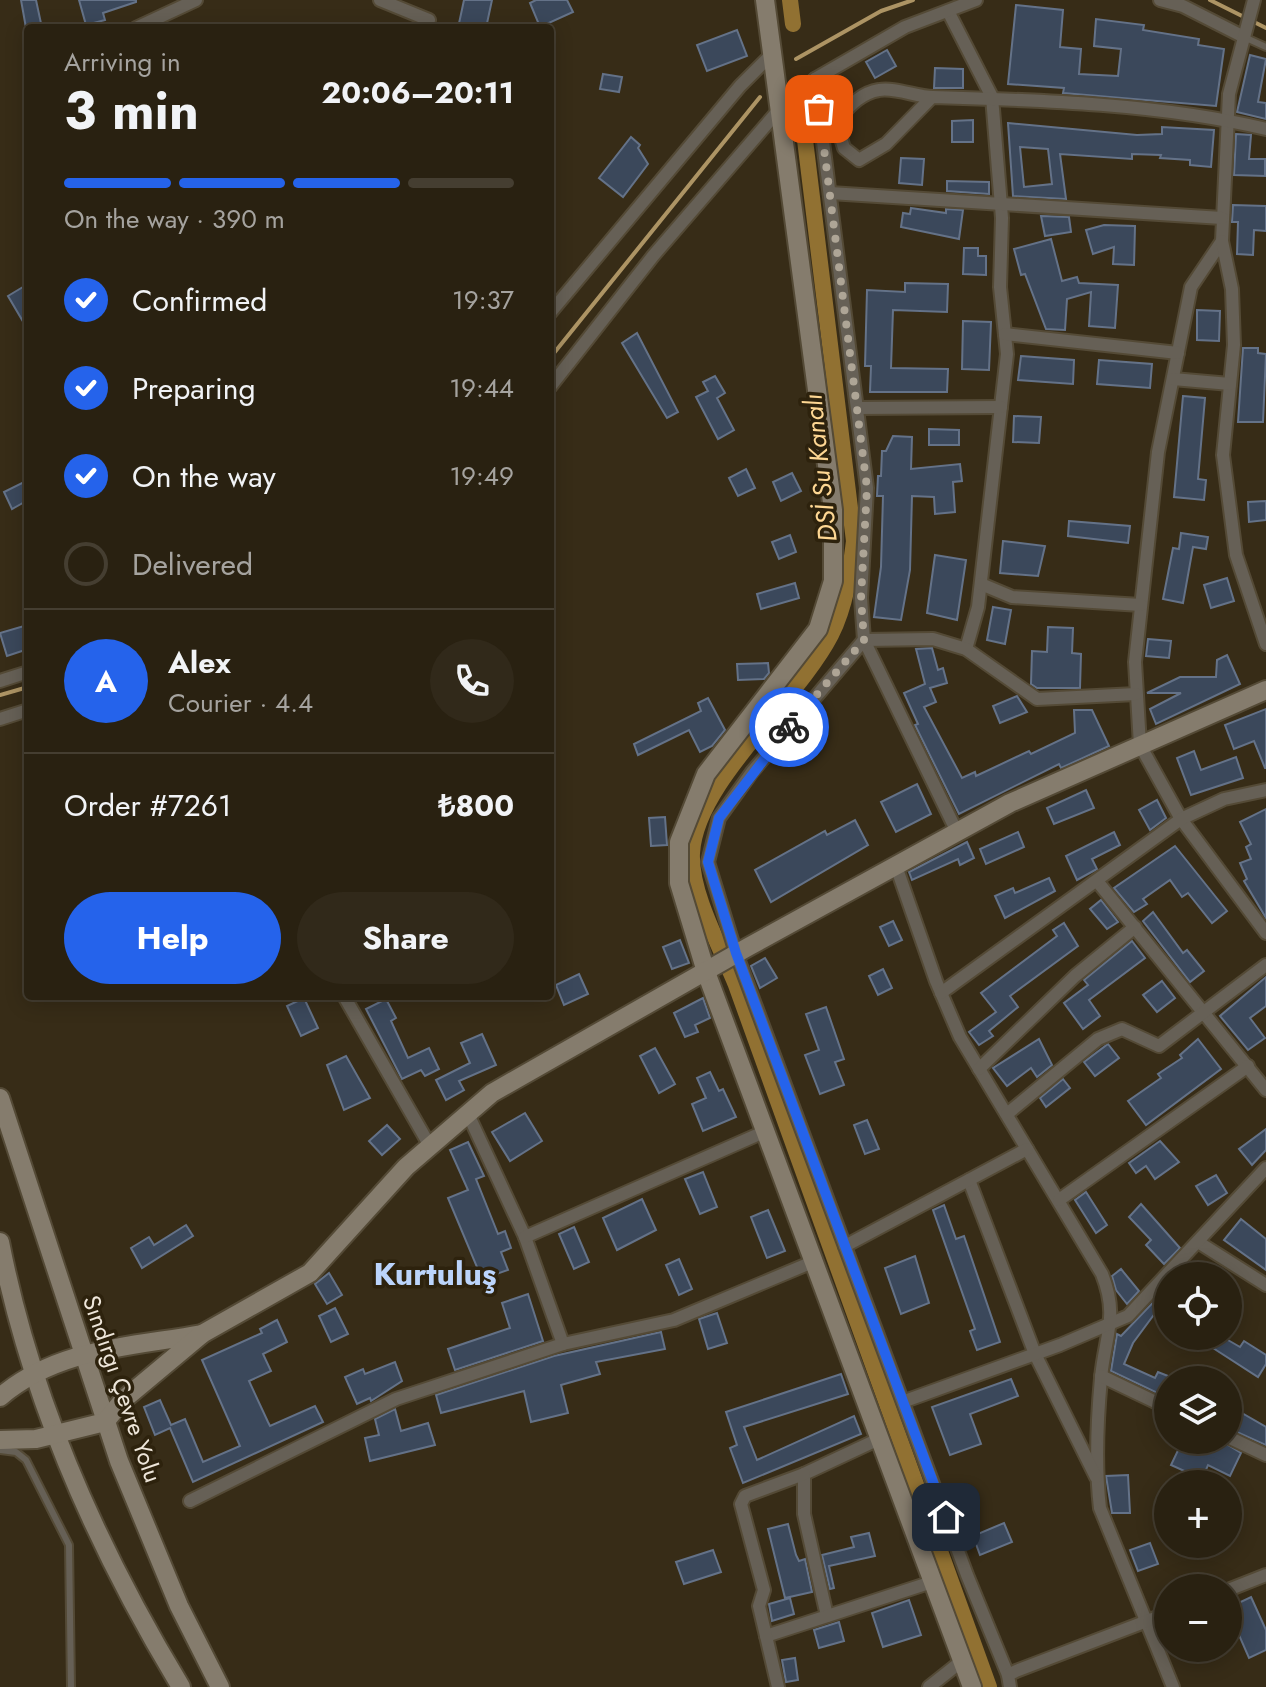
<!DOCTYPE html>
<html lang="en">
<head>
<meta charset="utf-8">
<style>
  :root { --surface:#292111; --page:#31291a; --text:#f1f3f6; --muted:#a5a39f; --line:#453e31; --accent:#2563eb }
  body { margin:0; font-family:Jost,sans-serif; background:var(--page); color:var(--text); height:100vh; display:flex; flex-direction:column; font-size:30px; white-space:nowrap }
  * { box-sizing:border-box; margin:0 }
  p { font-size:26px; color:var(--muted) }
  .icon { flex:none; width:44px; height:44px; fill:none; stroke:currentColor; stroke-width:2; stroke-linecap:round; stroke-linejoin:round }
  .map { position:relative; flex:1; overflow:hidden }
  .drawer { position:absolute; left:24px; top:24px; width:530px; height:976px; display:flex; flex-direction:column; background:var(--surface); border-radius:8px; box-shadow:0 4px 20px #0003,0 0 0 2px var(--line) }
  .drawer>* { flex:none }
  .fabs { position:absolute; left:1154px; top:1262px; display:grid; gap:16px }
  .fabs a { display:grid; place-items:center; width:88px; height:88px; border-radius:50%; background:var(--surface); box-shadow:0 4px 20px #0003,0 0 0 2px var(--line); font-size:40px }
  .pin { position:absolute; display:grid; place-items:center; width:68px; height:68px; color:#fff; margin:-34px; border-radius:16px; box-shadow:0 4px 12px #0006 }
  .courier { position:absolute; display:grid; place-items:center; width:80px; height:80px; margin:-40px; border:6px solid #2563eb; border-radius:50%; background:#fff; color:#222; box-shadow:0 2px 10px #0007 }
  .summary em { font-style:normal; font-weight:700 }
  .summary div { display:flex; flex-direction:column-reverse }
  .summary { display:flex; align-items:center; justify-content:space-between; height:136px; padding:0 40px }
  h1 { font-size:52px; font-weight:700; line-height:60px }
  .bar { display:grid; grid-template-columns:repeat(4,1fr); gap:12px 8px; align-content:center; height:96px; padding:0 40px }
  .bar i { height:10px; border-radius:6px; background:var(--line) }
  .bar .current { background:var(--accent) }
  .bar p { grid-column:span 4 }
  .line { display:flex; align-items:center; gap:20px; padding:0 40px; border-top:2px solid var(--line) }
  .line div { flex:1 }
  .round { display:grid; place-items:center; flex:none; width:84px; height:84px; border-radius:42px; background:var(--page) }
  ol { padding:0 40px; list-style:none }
  li { display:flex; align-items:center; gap:24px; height:88px }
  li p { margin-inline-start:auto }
  li .icon { padding:8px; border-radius:50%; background:var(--accent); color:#fff; stroke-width:4 }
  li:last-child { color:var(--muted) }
  li i { width:44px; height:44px; border:4px solid var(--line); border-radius:50% }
  .primary-button { display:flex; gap:16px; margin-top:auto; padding:16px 40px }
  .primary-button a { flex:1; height:92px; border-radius:48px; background:var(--accent); color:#fff; font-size:32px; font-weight:700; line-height:92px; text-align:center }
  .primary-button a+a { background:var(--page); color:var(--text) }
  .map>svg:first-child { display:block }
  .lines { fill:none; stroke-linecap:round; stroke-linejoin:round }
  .stream { stroke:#ad9464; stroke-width:4 }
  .canal { stroke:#917132; stroke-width:16 }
  .building { fill:#3b485b; stroke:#647288; stroke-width:2; fill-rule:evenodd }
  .lane-casing { stroke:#544a36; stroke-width:10 }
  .street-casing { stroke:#544a36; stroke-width:16 }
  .secondary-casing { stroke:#544a36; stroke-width:22 }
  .lane { stroke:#666056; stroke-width:6 }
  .street { stroke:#666056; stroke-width:12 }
  .secondary { stroke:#857c6d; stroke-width:18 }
  .done { stroke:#aea596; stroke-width:8; stroke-dasharray:0 14.4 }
  .route { stroke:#2563eb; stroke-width:10 }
  .labels { text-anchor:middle; stroke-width:7; stroke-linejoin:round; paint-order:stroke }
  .street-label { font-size:24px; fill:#eee6da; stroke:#2d220d }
  .water-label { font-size:26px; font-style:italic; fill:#fed793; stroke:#2d220d }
  .district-label { font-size:32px; font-weight:bold; fill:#bbd4fb; stroke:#2d220d }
</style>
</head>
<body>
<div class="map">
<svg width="1266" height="1687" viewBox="0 0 1266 1687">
  <rect width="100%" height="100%" fill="#372c17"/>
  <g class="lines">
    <!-- stream -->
    <g class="stream">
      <path d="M1210,0L1266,28"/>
      <path d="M796,59L881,11L913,0"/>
      <path d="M550,358L760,97"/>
      <path d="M0,695L28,687"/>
    </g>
    <!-- canal -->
    <g class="canal">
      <path d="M790,0L793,24"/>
      <path d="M801,107L854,541C850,573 846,605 831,635C797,701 696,782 692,853C690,893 721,948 736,985L989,1687"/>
    </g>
  </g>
  <!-- building -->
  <g class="building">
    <path d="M21,0H36L42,28H26Z"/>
    <path d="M79,0H136V2L103,13L105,20L86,25Z"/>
    <path d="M464,0H492L486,28H458Z"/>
    <path d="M536,0H567L573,12L540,27L530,3Z"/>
    <path d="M1016,5L1063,10L1060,47L1081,49L1079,74L1118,76L1121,49L1094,46L1096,19L1144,25L1143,30L1199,39L1198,45L1224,49L1216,106L1063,93L1064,88L1008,84Z"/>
    <path d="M737,30L747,56L707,71L697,45Z"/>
    <path d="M887,50L896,66L875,78L866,62Z"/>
    <path d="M1250,55L1266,59L1258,102L1266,103V119L1237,112Z"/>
    <path d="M935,68L963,69V88H934Z"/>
    <path d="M603,74L622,77L619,92L600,89Z"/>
    <path d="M973,120V142H952V121Z"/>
    <path d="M1008,123L1137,135L1162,134V127L1214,130L1211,167L1190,165V160L1160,158L1161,155L1132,154V159L1060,154L1066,199L1013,196ZM1020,147L1048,149L1052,184L1024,187Z"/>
    <path d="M1236,134L1251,135L1249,159H1265V176L1234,175Z"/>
    <path d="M631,137L640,145L638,148L648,164L623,197L599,178Z"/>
    <path d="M901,158L924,159L922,185L899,183Z"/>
    <path d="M947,181L989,182V194L947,191Z"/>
    <path d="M1233,205L1266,206V231L1254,230L1253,255L1237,254L1238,222H1232Z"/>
    <path d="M911,208L946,213V209L963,210L959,239L901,227L903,213L910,214Z"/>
    <path d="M1041,216L1069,217L1071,232L1045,236Z"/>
    <path d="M1104,225L1135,226L1134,265L1113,264L1114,247L1093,254L1086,230Z"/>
    <path d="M1051,239L1062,281L1077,277L1079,283L1118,285L1115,328L1089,326L1091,292L1067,299L1065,330L1046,329L1025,274L1021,275L1014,249Z"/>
    <path d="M964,248H978V256H986V275L963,274Z"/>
    <path d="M905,283L948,284L947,312L893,310L891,368L948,369L947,392H870L871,366H865L867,290L905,292Z"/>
    <path d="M28,284V330L8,296Z"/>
    <path d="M1197,310L1220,311L1219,341L1197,340Z"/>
    <path d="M963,321L991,322L989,370L962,369Z"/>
    <path d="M637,333L678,412L667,418L622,343Z"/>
    <path d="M1243,348H1258V353L1266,354L1263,422H1238Z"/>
    <path d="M1021,356L1074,360L1073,384L1018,380Z"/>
    <path d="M1099,360L1152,364L1150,388L1097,384Z"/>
    <path d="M715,376L725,393L717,398L734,430L718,439L696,397L708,391L703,382Z"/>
    <path d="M1183,396L1205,398L1198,479L1206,480L1204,500L1174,497Z"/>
    <path d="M1014,416L1041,417L1039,443L1013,442Z"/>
    <path d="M929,429L959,430V445H929Z"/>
    <path d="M893,436L912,437L911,469L960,464L962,481L953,482L955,512L935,514L934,497L912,496L910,570L901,620L874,617L881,567L883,496H877L878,476H881L882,451H886Z"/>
    <path d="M746,469L755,488L738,496L729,478Z"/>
    <path d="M792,473L801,491L781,501L773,482Z"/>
    <path d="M28,480V500L12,509L4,492Z"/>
    <path d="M1266,501V520L1249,522L1248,502Z"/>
    <path d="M1069,521L1130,526L1128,543L1068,536Z"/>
    <path d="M1181,533L1208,537L1206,549L1193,547L1183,603L1163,599L1173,548L1179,549Z"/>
    <path d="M790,535L796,552L779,559L772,542Z"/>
    <path d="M1003,541L1045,546L1038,576L1000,573Z"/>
    <path d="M935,555L966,560L957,620L927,613Z"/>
    <path d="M1227,578L1234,601L1211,608L1204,585Z"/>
    <path d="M795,583L799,598L761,609L757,594Z"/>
    <path d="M993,607L1011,610L1005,644L987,640Z"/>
    <path d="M24,626L28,649L7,656L0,633Z"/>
    <path d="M1048,627L1073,628L1072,653L1081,654L1080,688H1037L1031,684L1032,651L1047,652Z"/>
    <path d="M1148,639L1171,641L1169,658L1146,656Z"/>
    <path d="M932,648L938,670L943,668L947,683L930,688L936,702L924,707L962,778L975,772L976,776L1029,751L1031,754L1075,733L1074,710H1092L1109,746L1061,768L1059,764L959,814L915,725L918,724L904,693L925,684L916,649Z"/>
    <path d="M1227,655L1240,684L1156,724L1150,709L1181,693H1147L1180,677H1216L1217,660Z"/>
    <path d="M768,663L769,673L764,679L738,680L737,664Z"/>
    <path d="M1017,696L1027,712L1000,723L993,706Z"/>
    <path d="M708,698L725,730L712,746L700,752L689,730L638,755L634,744L701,711L698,703Z"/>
    <path d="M1266,709V768H1265L1254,741L1234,749L1225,725Z"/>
    <path d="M1194,751L1201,770L1236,757L1243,778L1191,795L1177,758Z"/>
    <path d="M917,784L931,814L896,832L881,802Z"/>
    <path d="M1086,790L1094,808L1054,824L1047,808Z"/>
    <path d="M1157,800L1166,818L1150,830L1139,810Z"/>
    <path d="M1266,809V918L1244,881L1247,879L1240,863L1251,859L1246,847L1251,844L1240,822Z"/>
    <path d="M665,817L667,845L651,846L649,818Z"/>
    <path d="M855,820L868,845L771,902L755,870L825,831L827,835Z"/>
    <path d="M1018,832L1024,847L986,864L980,849Z"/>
    <path d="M1114,832L1120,845L1092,859L1097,869L1077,880L1066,856Z"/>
    <path d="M967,842L974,858L960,865L958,859L912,880L909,872Z"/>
    <path d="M1175,846L1227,911L1212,923L1188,893L1182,897L1170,880L1143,899L1147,904L1134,912L1114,888Z"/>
    <path d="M1049,878L1055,891L1005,918L995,896L1013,888L1015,893Z"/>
    <path d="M1101,900L1118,922L1107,929L1090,909Z"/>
    <path d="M1153,912L1183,953L1187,950L1204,971L1190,982L1143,921Z"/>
    <path d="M893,921L902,940L889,946L880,927Z"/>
    <path d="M1064,923L1078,946L1010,996L1018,1007L989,1031L993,1036L979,1045L969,1032L996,1012L981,993L1057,936L1053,930Z"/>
    <path d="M680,940L689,963L672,969L663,947Z"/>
    <path d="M1132,941L1145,958L1089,1000L1100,1016L1083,1029L1064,1003L1088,985L1084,980Z"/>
    <path d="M765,958L777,978L760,988L751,966Z"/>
    <path d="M883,969L892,988L878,995L869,976Z"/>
    <path d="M579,974L588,994L564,1005L556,985Z"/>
    <path d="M1266,977V1006L1250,1018L1265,1038L1248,1050L1220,1016Z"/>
    <path d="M1162,981L1175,998L1157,1012L1143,995Z"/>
    <path d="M304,998L318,1028L301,1036L287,1006Z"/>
    <path d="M703,998L710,1018L695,1025L698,1032L685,1037L674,1013Z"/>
    <path d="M386,999L396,1018L391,1021L408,1058L429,1048L439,1069L425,1076L421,1070L402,1079L366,1009Z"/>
    <path d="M826,1007L844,1059L835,1062L844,1085L820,1094L805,1055L819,1050L806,1014Z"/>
    <path d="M482,1034L496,1065L459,1081L464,1090L446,1100L436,1080L470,1063L461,1043Z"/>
    <path d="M1039,1039L1052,1065L1037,1077L1031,1068L1007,1086L993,1068Z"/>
    <path d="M1198,1039L1221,1069L1146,1125L1128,1101L1161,1078L1158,1074L1182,1058L1180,1055Z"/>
    <path d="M1108,1044L1119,1058L1095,1076L1084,1062Z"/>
    <path d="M655,1048L675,1084L659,1093L640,1056Z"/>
    <path d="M346,1056L370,1098L344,1110L327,1065Z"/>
    <path d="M710,1072L719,1091L723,1089L736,1117L703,1131L692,1104L706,1098L697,1078Z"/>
    <path d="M1063,1079L1070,1088L1046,1107L1040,1098Z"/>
    <path d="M525,1113L542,1141L510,1161L492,1132Z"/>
    <path d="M867,1120L879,1149L865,1154L854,1125Z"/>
    <path d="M387,1125L400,1139L382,1155L369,1141Z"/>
    <path d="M1266,1129V1150L1252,1165L1239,1149Z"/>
    <path d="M1160,1141L1179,1162L1155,1179L1146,1166L1136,1173L1129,1163Z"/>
    <path d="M468,1142L484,1176L476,1179L498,1234L505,1231L511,1248L501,1252L508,1270L482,1279L448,1198L468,1190L450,1150Z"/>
    <path d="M703,1172L717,1207L700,1214L685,1179Z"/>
    <path d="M1216,1175L1227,1193L1208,1205L1196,1186Z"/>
    <path d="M1086,1192L1107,1225L1096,1233L1075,1200Z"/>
    <path d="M642,1199L656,1230L617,1250L603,1218Z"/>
    <path d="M1141,1204L1180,1248L1164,1264L1146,1245L1151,1240L1129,1217Z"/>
    <path d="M944,1205L956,1239L964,1236L1000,1342L977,1350L970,1331L975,1329L933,1210Z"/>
    <path d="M768,1210L785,1251L767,1258L751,1217Z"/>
    <path d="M1241,1219L1266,1239V1270L1224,1240Z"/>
    <path d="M186,1225L193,1236L142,1268L131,1248L149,1237L154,1245Z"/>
    <path d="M574,1227L589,1262L574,1269L559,1234Z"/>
    <path d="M915,1256L929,1303L901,1314L885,1268Z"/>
    <path d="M679,1259L692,1289L679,1295L666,1265Z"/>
    <path d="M1121,1269L1139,1291L1127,1304L1116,1290L1112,1276Z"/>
    <path d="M329,1273L342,1295L327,1304L315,1284Z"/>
    <path d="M1162,1293L1167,1297L1133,1343L1124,1364L1155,1378L1158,1372L1168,1376V1398L1111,1371L1117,1334L1121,1336Z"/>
    <path d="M528,1294L543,1341L455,1370L448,1349L510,1328L502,1303Z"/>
    <path d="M335,1308L348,1334L331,1342L319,1316Z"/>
    <path d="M717,1313L727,1343L708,1349L699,1319Z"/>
    <path d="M277,1320L287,1342L263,1354L271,1371L249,1381L268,1422L270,1426L315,1406L323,1422L193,1482L170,1428L155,1435L144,1407L160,1400L171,1425L185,1419L203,1462L240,1446L202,1360L262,1333L260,1329Z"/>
    <path d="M661,1332L665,1349L596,1362L600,1374L561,1385L568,1413L531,1422L524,1391L441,1413L436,1395L554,1356Z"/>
    <path d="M1221,1336L1240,1347L1244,1341L1266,1355V1364L1258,1377L1213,1348Z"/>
    <path d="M395,1362L402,1381L371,1401L370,1398L357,1404L345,1377L363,1369L365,1374Z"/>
    <path d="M841,1374L848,1394L744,1427L757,1460L854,1416L861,1434L743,1483L730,1448L737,1445L726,1412Z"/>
    <path d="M1011,1379L1018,1396L970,1414L981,1444L950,1455L932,1407Z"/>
    <path d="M1228,1405L1266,1427V1445L1228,1428Z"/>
    <path d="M395,1409L401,1431L428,1423L435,1445L370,1461L365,1438L379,1435L375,1419Z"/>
    <path d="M1183,1440H1220L1241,1453L1230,1476L1208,1465L1202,1479L1171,1465Z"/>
    <path d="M1128,1475L1130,1513H1112L1106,1476Z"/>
    <path d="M1004,1523L1012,1542L980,1555L973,1536Z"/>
    <path d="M788,1524L796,1555L799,1561L805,1559L812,1592L785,1598L768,1529Z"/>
    <path d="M869,1533L875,1556L829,1566L834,1588L830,1589L822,1555L854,1547L851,1537Z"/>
    <path d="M1150,1543L1158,1564L1138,1571L1130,1550Z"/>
    <path d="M713,1550L721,1572L684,1584L676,1562Z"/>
    <path d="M1251,1597L1266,1630V1650L1249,1658L1236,1628L1228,1632V1608Z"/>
    <path d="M790,1598L794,1614L772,1621L769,1604Z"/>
    <path d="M909,1600L921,1635L883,1647L872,1613Z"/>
    <path d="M839,1622L844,1641L819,1648L814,1630Z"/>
    <path d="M795,1658L798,1680L786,1682L782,1660Z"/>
  </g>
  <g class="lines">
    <defs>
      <g id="lane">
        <path d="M1244,37L1266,47"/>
        <path d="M0,1450L16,1452L26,1460L69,1545L71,1687"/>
      </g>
      <g id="street">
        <path d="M380,0L429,20"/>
        <path d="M1160,0L1183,6L1244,37"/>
        <path d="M1254,0L1229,94L1222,241L1191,287L1158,452L1135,662L1140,745L1181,819L1266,933"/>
        <path d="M948,11L992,97L1002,218L1000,287L1007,354L978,607L966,649"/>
        <path d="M136,28L196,0"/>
        <path d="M815,79L867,488L861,598L864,640L957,832"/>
        <path d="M932,97L886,144L859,160L844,148L836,121C849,107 860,93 879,90C895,87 917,97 933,97C1040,100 1162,104 1266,129"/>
        <path d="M830,193L1222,218"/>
        <path d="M1222,241L1232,289L1234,345L1223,455L1236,555L1266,644"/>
        <path d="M550,313L740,86L771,55"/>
        <path d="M1005,334L1178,353"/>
        <path d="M1173,379L1230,384"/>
        <path d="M550,387L653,256L778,111L815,79L905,27L976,0"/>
        <path d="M857,408L1001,407"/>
        <path d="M981,584L1012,597L1141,605"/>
        <path d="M0,681L28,672"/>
        <path d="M0,719L28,710"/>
        <path d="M896,866L936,981L960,1037L1102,1274C1119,1317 1105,1335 1101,1378C1097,1421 1095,1466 1100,1508L1173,1687"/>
        <path d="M1097,881L1266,1090"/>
        <path d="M941,993L1181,819L1224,799L1266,790"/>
        <path d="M344,996L430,1146"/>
        <path d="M979,1069L1075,976L1135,927"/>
        <path d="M468,1114L525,1237L563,1344"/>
        <path d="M1007,1114L1098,1039L1122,1029L1159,1046L1266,965"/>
        <path d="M969,1180L1035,1354L1096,1477"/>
        <path d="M1059,1200L1248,1066"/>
        <path d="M525,1237L766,1131"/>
        <path d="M1198,1242L1266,1285"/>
        <path d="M845,1246L1027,1149"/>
        <path d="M1101,1376L1168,1408"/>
        <path d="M905,1401L1060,1345L1128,1316L1266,1168"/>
        <path d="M1228,1437L1266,1455"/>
        <path d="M190,1501L396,1399L563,1344L674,1320L815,1261"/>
        <path d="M1228,1590L1266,1575"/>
        <path d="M827,1616L804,1514V1474L881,1438"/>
        <path d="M766,1636L935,1581"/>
        <path d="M1008,1675L967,1575L736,953L708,862L719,818L752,772L864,640L933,639L966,649L1037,699L1136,694"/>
        <path d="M778,1687L759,1606L764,1590L741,1504L745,1496L804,1474"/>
        <path d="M929,1687L963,1660"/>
        <path d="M1010,1687L1008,1675L1016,1671L1168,1613"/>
      </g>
      <g id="secondary">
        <path d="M765,0L833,510V581L818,629L706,774L679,842V883L706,972L972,1687"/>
        <path d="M0,1098L119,1461L179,1606L220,1687"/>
        <path d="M0,1242C31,1401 97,1548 181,1687"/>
        <path d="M0,1397C58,1348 130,1347 202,1334"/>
        <path d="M0,1440L36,1439L105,1422L123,1400L202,1334L310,1273L406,1167L492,1093L748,947L1010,803L1266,690"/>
      </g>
    </defs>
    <!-- lane casing -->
    <use href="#lane" class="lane-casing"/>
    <!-- street casing -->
    <use href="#street" class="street-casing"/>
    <!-- secondary casing -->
    <use href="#secondary" class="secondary-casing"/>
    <!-- lane -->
    <use href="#lane" class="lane"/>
    <!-- street -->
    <use href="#street" class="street"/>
    <!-- secondary -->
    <use href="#secondary" class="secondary"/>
  </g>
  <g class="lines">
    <!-- done -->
    <path class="done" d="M789,727L864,640L861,598L867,488L819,109"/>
    <!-- route -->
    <path class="route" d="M789,727L719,818L708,862L736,953L946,1517"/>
  </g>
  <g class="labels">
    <!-- street labels -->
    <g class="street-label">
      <text transform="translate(122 1389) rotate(71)" y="8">Sındırgı Çevre Yolu</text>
    </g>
    <!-- water labels -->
    <g class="water-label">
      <text transform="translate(820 468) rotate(-96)" y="9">DSİ Su Kanalı</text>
    </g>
    <!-- district labels -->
    <g class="district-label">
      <text x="435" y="1285">Kurtuluş</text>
    </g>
  </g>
</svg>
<div class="fabs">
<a><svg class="icon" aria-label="locate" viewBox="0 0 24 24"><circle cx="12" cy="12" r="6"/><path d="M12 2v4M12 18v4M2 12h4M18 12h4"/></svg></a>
<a><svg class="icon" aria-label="layers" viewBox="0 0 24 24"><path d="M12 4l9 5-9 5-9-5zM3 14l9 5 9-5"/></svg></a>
<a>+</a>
<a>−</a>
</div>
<div class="pin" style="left:819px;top:109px;background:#ea580c"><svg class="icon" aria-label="bag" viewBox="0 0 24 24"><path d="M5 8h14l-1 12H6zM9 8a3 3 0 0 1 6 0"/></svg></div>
<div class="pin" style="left:946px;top:1517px;background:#1f2937"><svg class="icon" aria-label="home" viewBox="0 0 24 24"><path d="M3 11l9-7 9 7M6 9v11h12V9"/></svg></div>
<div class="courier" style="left:789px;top:727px"><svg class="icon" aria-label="bike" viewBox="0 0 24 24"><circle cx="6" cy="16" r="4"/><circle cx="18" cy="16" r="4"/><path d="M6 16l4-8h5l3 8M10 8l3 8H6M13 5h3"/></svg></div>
<section class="drawer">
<div class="summary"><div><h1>3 min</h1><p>Arriving in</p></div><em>20:06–20:11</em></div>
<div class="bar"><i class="current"></i><i class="current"></i><i class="current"></i><i></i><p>On the way · 390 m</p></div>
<ol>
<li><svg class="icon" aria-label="check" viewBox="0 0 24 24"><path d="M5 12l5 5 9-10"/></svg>Confirmed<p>19:37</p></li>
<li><svg class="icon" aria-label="check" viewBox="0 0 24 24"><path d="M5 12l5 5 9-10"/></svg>Preparing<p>19:44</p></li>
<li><svg class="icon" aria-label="check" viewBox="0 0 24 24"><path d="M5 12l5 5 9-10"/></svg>On the way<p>19:49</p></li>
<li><i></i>Delivered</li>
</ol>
<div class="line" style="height:144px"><b class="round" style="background:var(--accent);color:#fff">A</b><div><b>Alex</b><p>Courier · 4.4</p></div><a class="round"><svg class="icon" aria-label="phone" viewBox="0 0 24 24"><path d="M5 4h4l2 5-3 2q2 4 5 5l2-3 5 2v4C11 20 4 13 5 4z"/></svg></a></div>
<div class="line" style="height:104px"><div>Order #7261</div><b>₺800</b></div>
<div class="primary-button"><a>Help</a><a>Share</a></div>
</section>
</div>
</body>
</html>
